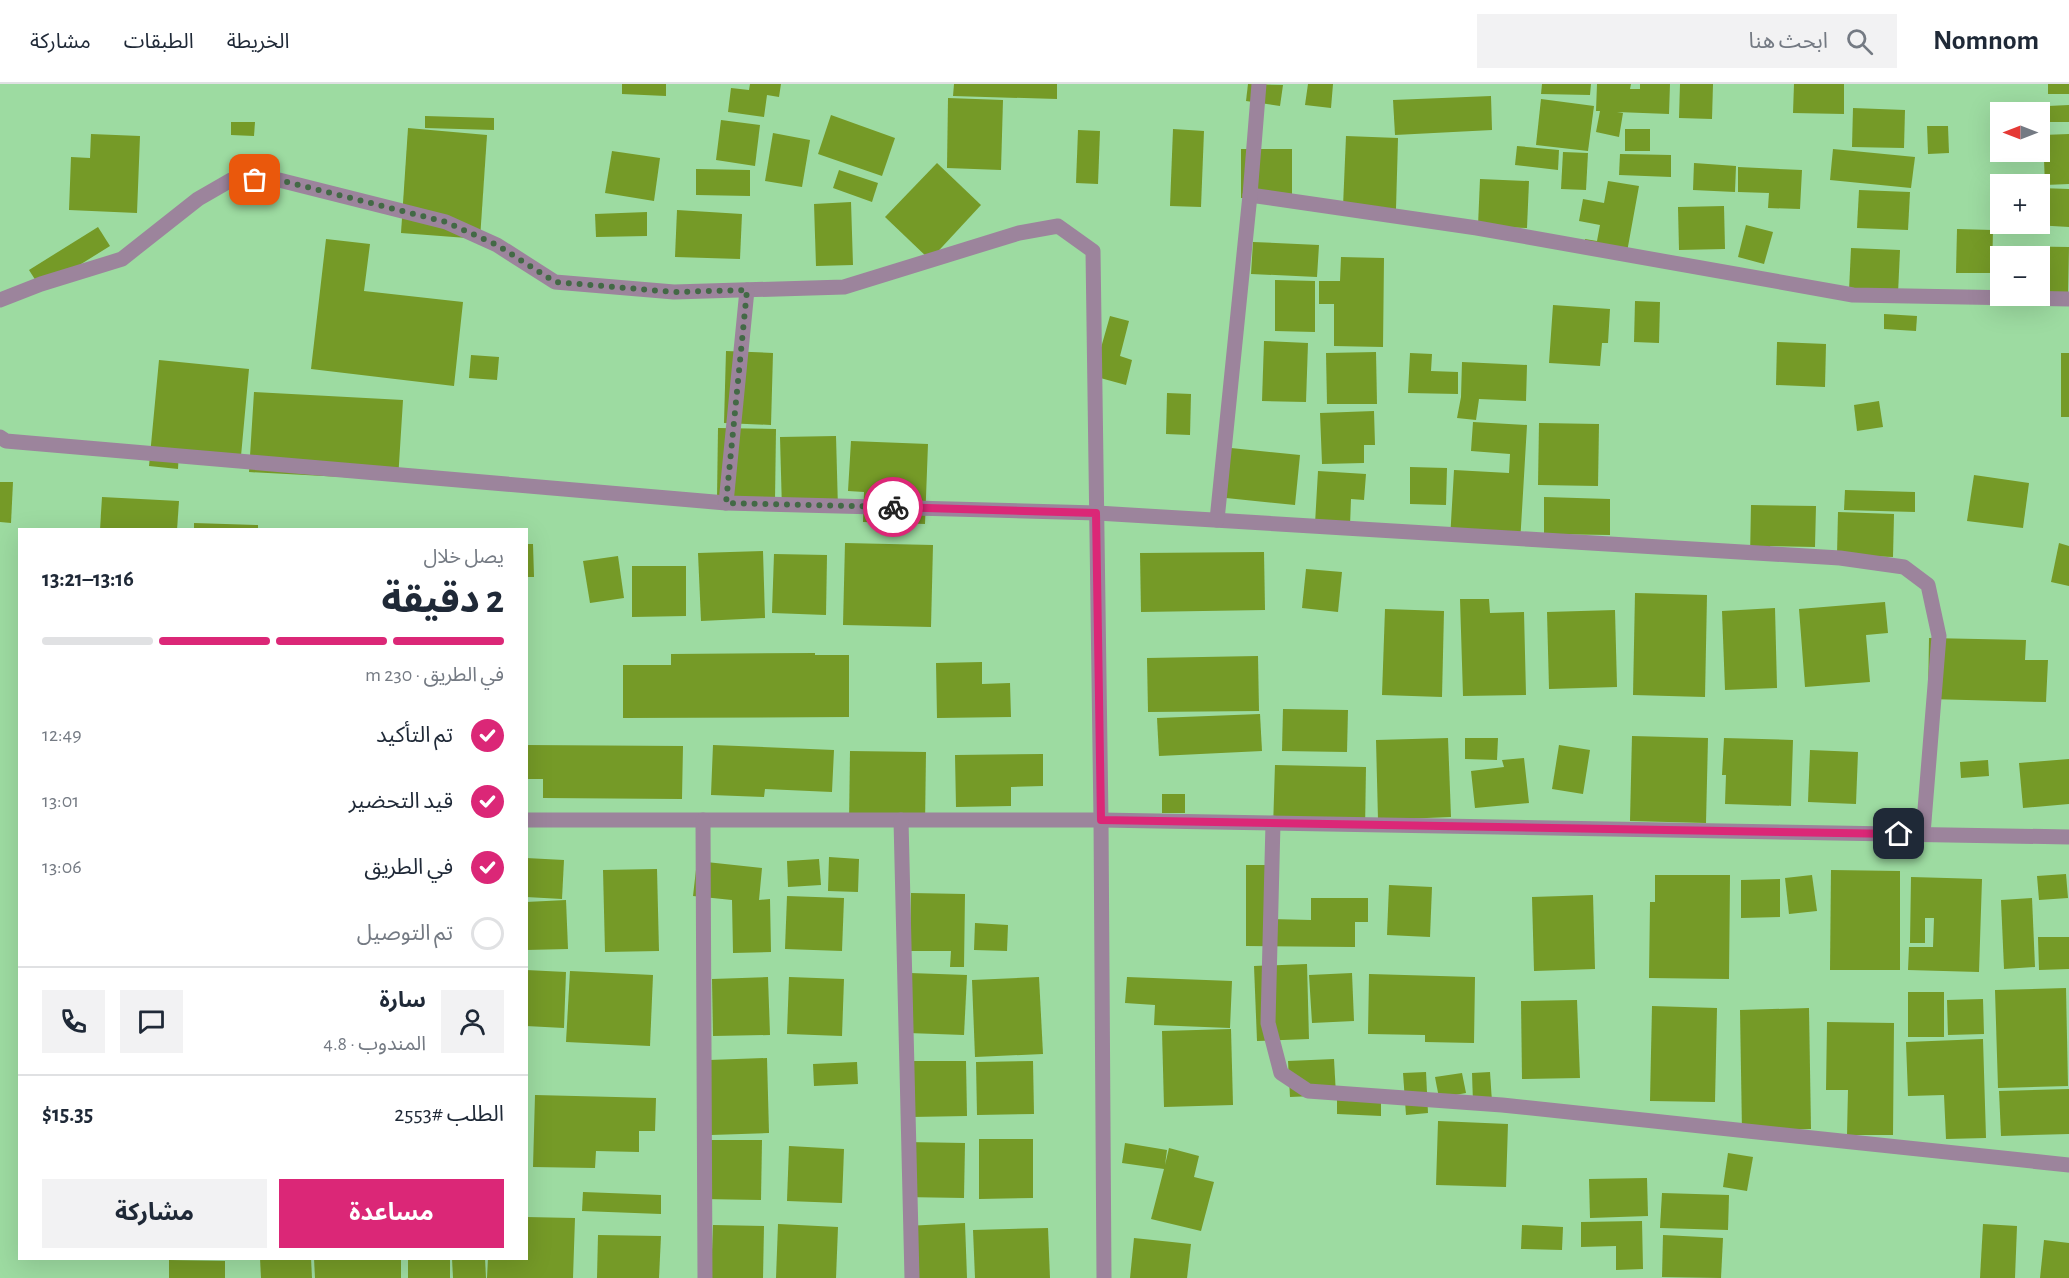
<!DOCTYPE html>
<html lang="ar">
<head>
<meta charset="utf-8">
<style>
  :root { --surface:#fff; --page:#f2f2f3; --text:#1f2937; --muted:#747a83; --line:#e0e1e3; --accent:#db2777 }
  body { margin:0; font-family:"Alegreya Sans","Noto Sans Arabic",sans-serif; background:var(--page); color:var(--text); direction:rtl; height:100vh; display:flex; flex-direction:column; font-size:22px; white-space:nowrap }
  * { box-sizing:border-box; margin:0 }
  p { font-size:20px; color:var(--muted) }
  .icon { flex:none; width:33px; height:33px; fill:none; stroke:currentColor; stroke-width:2; stroke-linecap:round; stroke-linejoin:round }
  .map { position:relative; flex:1; overflow:hidden; direction:ltr }
  .drawer { position:absolute; left:18px; top:444px; width:510px; height:732px; display:flex; flex-direction:column; background:var(--surface); border-radius:0px; box-shadow:0 6px 24px #0002; direction:rtl }
  .drawer>* { flex:none }
  .needle { width:39px; rotate:270deg }
  .tools { position:absolute; left:1990px; top:18px; display:grid; gap:12px }
  .tools a { display:grid; place-items:center; width:60px; height:60px; border-radius:0px; background:var(--surface); box-shadow:0 6px 24px #0002; font-size:30px }
  .pin { position:absolute; display:grid; place-items:center; width:51px; height:51px; color:#fff; margin:-26px; border-radius:12px; box-shadow:0 3px 9px #0006 }
  .courier { position:absolute; display:grid; place-items:center; width:60px; height:60px; margin:-30px; border:4px solid #db2777; border-radius:50%; background:#fff; color:#222; box-shadow:0 2px 8px #0007 }
  .summary em { font-style:normal; font-weight:700 }
  .summary div { display:flex; flex-direction:column-reverse }
  .summary { display:flex; align-items:center; justify-content:space-between; height:102px; padding:0 24px }
  h1 { font-size:39px; font-weight:700; line-height:45px }
  .bar { display:grid; grid-template-columns:repeat(4,1fr); gap:9px 6px; align-content:center; height:72px; padding:0 24px }
  .bar i { height:8px; border-radius:4px; background:var(--line) }
  .bar .active { background:var(--accent) }
  .bar p { grid-column:span 4 }
  .line { display:flex; align-items:center; gap:15px; padding:0 24px; border-top:2px solid var(--line) }
  .line div { flex:1 }
  .round { display:grid; place-items:center; flex:none; width:63px; height:63px; border-radius:0px; background:var(--page) }
  ol { padding:0 24px; list-style:none }
  li { display:flex; align-items:center; gap:18px; height:66px }
  li p { margin-inline-start:auto }
  li .icon { padding:6px; border-radius:50%; background:var(--accent); color:#fff; stroke-width:4 }
  li:last-child { color:var(--muted) }
  li i { width:33px; height:33px; border:3px solid var(--line); border-radius:50% }
  .action { display:flex; gap:12px; margin-top:auto; padding:12px 24px }
  .action a { flex:1; height:69px; border-radius:0px; background:var(--accent); color:#fff; font-size:24px; font-weight:700; line-height:69px; text-align:center }
  .action a+a { background:var(--page); color:var(--text) }
  header { display:flex; align-items:center; gap:36px; box-sizing:border-box; height:84px; padding:0 30px; background:var(--surface); border-bottom:2px solid var(--line) }
  header strong { font-size:28px }
  nav { display:flex; gap:33px; margin-inline-start:auto; font-size:21px }
  .search { width:420px; height:54px; background:var(--page); display:flex; align-items:center; gap:15px; box-sizing:border-box; padding:0 21px; border-radius:0px; color:var(--muted); font-size:22px }
  .map>svg:first-child { display:block }
  .building { fill:#759a27 }
  .lines { fill:none; stroke-linecap:round; stroke-linejoin:round }
  .minor { stroke:#9c849c; stroke-width:15 }
  .done { stroke:#436946; stroke-width:6; stroke-dasharray:0 10.8 }
  .route { stroke:#db2777; stroke-width:8 }
</style>
</head>
<body>
<header>
<strong>Nomnom</strong>
<div class="search"><svg class="icon" aria-label="search" viewBox="0 0 24 24"><circle cx="10" cy="10" r="6"/><path d="M15 15l6 6"/></svg>ابحث هنا</div>
<nav><a>الخريطة</a><a>الطبقات</a><a>مشاركة</a></nav>
</header>
<div class="map">
<svg width="2069" height="1194" viewBox="0 0 2069 1194">
  <rect width="100%" height="100%" fill="#9ddba1"/>
  <!-- building -->
  <g class="building">
    <path d="M622,0H666V12L622,10Z"/>
    <path d="M750,0H781L779,13L767,11L764,33L728,28L731,4L749,6Z"/>
    <path d="M954,0H1057V15L953,12Z"/>
    <path d="M1248,0L1283,1L1280,22L1246,17Z"/>
    <path d="M1308,0H1333L1331,24L1305,21Z"/>
    <path d="M1542,0H1591L1590,11L1541,10Z"/>
    <path d="M1597,0H1631L1630,5H1640V0H1670L1669,30L1617,28L1623,29L1619,53L1596,48L1600,27H1596Z"/>
    <path d="M1680,0H1713L1712,35L1679,34Z"/>
    <path d="M1794,0H1844V30L1793,29Z"/>
    <rect x="2048" y="0" width="21" height="10"/>
    <path d="M1491,12L1492,46L1395,51L1393,16Z"/>
    <path d="M948,14L1003,16L1001,86L947,84Z"/>
    <path d="M1541,15L1594,22L1588,67L1536,61Z"/>
    <path d="M2069,21V38H2048V22Z"/>
    <path d="M1853,24L1905,26L1904,64L1852,63Z"/>
    <path d="M831,31L895,54L882,92L818,70Z"/>
    <path d="M425,32L494,34V46L425,44Z"/>
    <path d="M721,36L760,41L755,82L716,76Z"/>
    <path d="M231,38H255L254,52L231,51Z"/>
    <path d="M1927,42H1948L1949,69L1928,70Z"/>
    <path d="M408,44L487,51L480,155L401,149Z"/>
    <path d="M1173,45L1204,47L1201,123L1170,122Z"/>
    <rect x="1625" y="45" width="25" height="22"/>
    <path d="M1078,46L1100,47L1098,100L1076,99Z"/>
    <path d="M773,49L810,56L802,103L765,97Z"/>
    <path d="M91,50L140,52L137,129L69,126L71,73L90,74Z"/>
    <path d="M2069,50V100L2045,101L2043,51Z"/>
    <path d="M1346,52L1398,54L1396,125L1343,123Z"/>
    <path d="M1517,62L1559,66L1558,86L1515,81Z"/>
    <rect x="1241" y="65" width="51" height="49"/>
    <path d="M1833,65L1915,73L1911,104L1830,96Z"/>
    <path d="M612,67L660,74L654,117L605,109Z"/>
    <path d="M1563,68L1588,69L1586,106L1561,105Z"/>
    <path d="M1620,70L1671,71V93L1619,91Z"/>
    <path d="M937,79L981,121L930,176L885,133Z"/>
    <path d="M1694,79L1736,82L1735,108L1693,106Z"/>
    <path d="M1738,83L1802,86L1800,125L1768,124L1769,109L1738,108Z"/>
    <path d="M696,85L750,86V112L696,111Z"/>
    <path d="M839,86L878,99L872,118L833,104Z"/>
    <path d="M1480,95L1529,97L1527,144L1478,142Z"/>
    <path d="M1608,97L1639,102L1627,168L1585,161V155L1597,157L1600,141L1579,137L1583,115L1604,119Z"/>
    <path d="M2040,104L2069,105V143L2035,141V140H2040Z"/>
    <path d="M1859,106L1910,108L1908,146L1857,144Z"/>
    <path d="M851,118L853,181L816,182L814,120Z"/>
    <path d="M1724,122L1725,165L1679,166L1678,123Z"/>
    <path d="M677,126L742,130L740,175L675,173Z"/>
    <path d="M647,128V152L596,153L595,130Z"/>
    <path d="M1746,141L1773,148L1764,180L1738,173Z"/>
    <path d="M98,143L110,162L41,205L29,186Z"/>
    <path d="M1957,145L1993,146L1992,189H1956Z"/>
    <path d="M326,155L370,160L364,207L463,218L454,302L311,285Z"/>
    <path d="M1253,158L1319,161L1317,193L1251,190Z"/>
    <path d="M2004,162L2069,163L2068,212L2040,211V172H2004Z"/>
    <path d="M1851,164L1900,166L1898,210L1849,207Z"/>
    <path d="M1341,173L1384,174L1383,263L1334,262V220H1319V197H1340Z"/>
    <path d="M1275,196L1315,197V248L1275,247Z"/>
    <path d="M1635,217L1660,218L1659,259L1634,258Z"/>
    <path d="M1553,221L1610,225L1608,259H1602L1600,282L1549,279Z"/>
    <path d="M1884,230L1917,232L1916,247L1884,245Z"/>
    <path d="M1110,232L1129,237L1120,272L1132,276L1126,301L1093,292Z"/>
    <path d="M1264,257L1308,259L1306,318L1262,317Z"/>
    <path d="M1777,258L1826,260L1825,303L1776,301Z"/>
    <path d="M726,267L773,269L771,341L724,339Z"/>
    <path d="M1376,268L1377,320H1327L1326,269Z"/>
    <path d="M1410,269L1432,270L1431,287L1458,288V310L1408,309Z"/>
    <rect x="2061" y="269" width="8" height="64"/>
    <path d="M471,271L499,273L497,296L469,294Z"/>
    <path d="M159,276L249,285L241,372L179,366L178,385L149,382Z"/>
    <path d="M1462,278L1527,281L1526,317L1479,315L1476,336L1457,334L1461,313Z"/>
    <path d="M254,308L403,316L398,396L249,388Z"/>
    <path d="M1167,309L1191,310L1190,351L1166,350Z"/>
    <path d="M1879,317L1883,343L1857,347L1854,321Z"/>
    <path d="M1374,327L1375,361H1364V379L1322,380L1320,329Z"/>
    <path d="M1473,338L1527,341L1520,460L1450,456L1454,386L1509,389L1510,370L1471,367Z"/>
    <path d="M1539,339L1599,340L1598,402L1538,401Z"/>
    <path d="M718,344L776,345L775,416L717,415Z"/>
    <path d="M836,352L838,425L782,426L780,353Z"/>
    <path d="M851,357L928,360L925,440L863,438L864,408L848,407Z"/>
    <path d="M1231,364L1300,371L1295,421L1226,414Z"/>
    <path d="M1410,383L1447,384L1446,421L1410,420Z"/>
    <path d="M1318,387L1366,390L1364,416L1351,415L1350,442L1315,440Z"/>
    <path d="M1974,391L2029,399L2023,444L1967,437Z"/>
    <path d="M0,398H13L11,439L0,438Z"/>
    <path d="M1845,406L1915,408V428L1844,426Z"/>
    <path d="M102,413L179,417L177,446H100Z"/>
    <path d="M1544,413L1610,415V451L1544,450Z"/>
    <path d="M1751,421L1816,422L1815,463L1770,462L1769,476L1750,475Z"/>
    <path d="M1838,428L1894,430L1893,473L1837,471Z"/>
    <path d="M194,439L258,441V446H194Z"/>
    <path d="M845,459L933,461L931,543L843,541Z"/>
    <path d="M2059,459L2069,462V502L2051,498Z"/>
    <path d="M526,460H533L534,493H526Z"/>
    <path d="M763,467L765,534L701,537L698,469Z"/>
    <path d="M1264,468L1265,526L1141,528L1140,469Z"/>
    <path d="M774,470L827,471L826,531L772,529Z"/>
    <path d="M618,472L624,514L590,519L583,477Z"/>
    <path d="M632,482H686V532L632,533Z"/>
    <path d="M1306,485L1342,488L1338,528L1302,524Z"/>
    <path d="M1635,509L1707,511L1705,613L1633,611Z"/>
    <path d="M1460,515H1489L1490,529L1524,528L1526,611L1463,612Z"/>
    <path d="M1885,518L1888,549L1866,551L1870,598L1805,603L1799,525Z"/>
    <path d="M1775,524L1777,604L1725,606L1722,527Z"/>
    <path d="M1385,525L1444,527L1442,613L1382,611Z"/>
    <path d="M1615,526L1617,603L1549,605L1547,528Z"/>
    <path d="M1929,554L2026,556L2025,576H2048L2046,618L1928,615Z"/>
    <path d="M815,569V571H849V633L623,634V581H671V570Z"/>
    <path d="M1258,572L1259,627L1148,628L1147,574Z"/>
    <path d="M982,578V600L1010,599L1011,633L937,634L936,579Z"/>
    <path d="M1283,625L1348,626L1347,668L1282,667Z"/>
    <path d="M1260,630L1262,667L1159,672L1157,634Z"/>
    <path d="M1632,652L1708,654L1706,739L1630,737Z"/>
    <path d="M1448,654L1451,733L1378,736L1376,656Z"/>
    <path d="M1465,654H1498L1497,676L1465,675Z"/>
    <path d="M1724,654L1793,656L1791,722L1725,720L1726,691H1722Z"/>
    <path d="M526,661L683,662L682,715L543,714V695H526Z"/>
    <path d="M713,661L834,666L832,708L765,705L764,713L711,711Z"/>
    <path d="M1559,661L1590,666L1583,710L1552,705Z"/>
    <path d="M1810,666L1858,668L1856,720L1808,718Z"/>
    <path d="M850,667L926,668L925,741L849,740Z"/>
    <path d="M1043,670V702L1011,703V722L956,723L955,671Z"/>
    <path d="M1524,674L1529,719L1475,724L1471,687L1504,683L1502,676Z"/>
    <path d="M2069,675V720L2023,724L2019,679Z"/>
    <path d="M1988,676L1989,692L1961,694L1960,678Z"/>
    <path d="M1275,681L1366,683L1365,746L1273,744Z"/>
    <rect x="1162" y="710" width="23" height="19"/>
    <path d="M829,773L859,775L858,808L828,807Z"/>
    <path d="M526,774L564,776L562,815L526,813Z"/>
    <path d="M819,775L821,801L788,803L787,777Z"/>
    <path d="M697,777L762,784L759,816L770,815L771,868L733,869L732,816L693,812Z"/>
    <path d="M1246,781H1271L1270,835L1311,836V814H1368V838H1355V863L1246,862Z"/>
    <path d="M657,785L659,867L605,868L603,786Z"/>
    <path d="M1831,786L1900,787V886H1830Z"/>
    <path d="M2066,790L2068,814L2039,816L2037,792Z"/>
    <path d="M1655,791H1730L1729,895L1649,894L1650,818H1655Z"/>
    <path d="M1812,791L1817,827L1789,830L1785,794Z"/>
    <path d="M1911,793L1982,795L1979,888L1908,886L1909,863H1933L1934,834H1925V859H1910Z"/>
    <path d="M1780,795V833L1741,834V796Z"/>
    <path d="M1389,801L1432,803L1430,853L1387,851Z"/>
    <path d="M911,809L965,810L964,883H950L951,867H910Z"/>
    <path d="M1593,811L1595,885L1534,887L1532,813Z"/>
    <path d="M787,812L844,814L842,867L785,865Z"/>
    <path d="M2032,814L2035,883L2004,885L2001,816Z"/>
    <path d="M566,816L568,865L526,866V818Z"/>
    <path d="M975,839L1008,841L1007,867L974,866Z"/>
    <path d="M2038,853H2069V885L2039,886Z"/>
    <path d="M1307,880L1309,955L1257,957L1254,882Z"/>
    <path d="M526,886L566,888L564,944L526,942Z"/>
    <path d="M570,887L653,891L650,962L566,958Z"/>
    <path d="M910,889L967,891L964,951L908,949Z"/>
    <path d="M1352,889L1354,937L1312,939L1309,891Z"/>
    <path d="M1369,890L1475,893L1474,959L1425,958V951L1368,950Z"/>
    <path d="M768,893L770,951L713,952L712,895Z"/>
    <path d="M789,893L844,895L842,952L787,950Z"/>
    <path d="M1039,893L1043,970L975,973L972,896Z"/>
    <path d="M1127,893L1232,897L1230,944L1154,941L1155,921L1125,919Z"/>
    <path d="M2066,904L2068,1002L1998,1004L1995,906Z"/>
    <rect x="1908" y="908" width="36" height="45"/>
    <path d="M1983,915L1984,950L1948,951L1947,916Z"/>
    <path d="M1577,916L1580,994L1522,995L1521,917Z"/>
    <path d="M1652,922L1717,924L1715,1018L1650,1017Z"/>
    <path d="M1809,924L1811,1045L1742,1047L1740,926Z"/>
    <path d="M1827,938L1894,939L1893,1051H1847L1848,1006H1826Z"/>
    <path d="M1231,945L1233,1021L1164,1023L1162,947Z"/>
    <path d="M1983,955L1986,1054L1946,1055L1944,1011L1908,1012L1906,958Z"/>
    <path d="M767,974L769,1049L711,1051L709,976Z"/>
    <path d="M1334,975L1336,1011L1290,1013L1288,977Z"/>
    <path d="M910,977H966L967,1032L911,1033Z"/>
    <path d="M1033,977L1034,1030L977,1031L976,978Z"/>
    <path d="M857,978L858,1000L814,1002L813,980Z"/>
    <path d="M1426,988L1428,1029L1406,1031L1403,989Z"/>
    <path d="M1490,988L1492,1018L1473,1019L1472,989Z"/>
    <path d="M1462,989L1466,1009L1439,1014L1435,993Z"/>
    <path d="M2069,1005V1050L2001,1052L1999,1007Z"/>
    <path d="M535,1011L656,1014L655,1047H639V1068L596,1067L595,1084L533,1083Z"/>
    <path d="M1337,1016L1381,1018V1032L1337,1030Z"/>
    <path d="M1438,1037L1508,1040L1506,1103L1436,1101Z"/>
    <path d="M979,1055H1033V1114L979,1115Z"/>
    <path d="M703,1056H762L761,1116L702,1115Z"/>
    <path d="M905,1058L965,1059L964,1114L903,1113Z"/>
    <path d="M1125,1059L1167,1066L1165,1081L1169,1064L1199,1072L1194,1093L1214,1098L1201,1147L1151,1135L1164,1085L1122,1079Z"/>
    <path d="M789,1062L844,1065L842,1119L787,1117Z"/>
    <path d="M1728,1069L1753,1073L1747,1107L1723,1103Z"/>
    <path d="M1647,1094L1648,1132L1590,1134L1589,1095Z"/>
    <path d="M583,1108L661,1111V1130L582,1127Z"/>
    <path d="M1662,1109L1729,1111L1728,1146L1660,1144Z"/>
    <path d="M526,1133L575,1134L573,1194H487L488,1174H526Z"/>
    <path d="M1642,1137L1643,1185L1616,1186V1162L1581,1163V1138Z"/>
    <path d="M965,1139L967,1194H908L906,1142Z"/>
    <path d="M778,1140L838,1143L836,1194H776Z"/>
    <path d="M1983,1140L2017,1142L2015,1194H1980Z"/>
    <path d="M713,1141L764,1142L763,1194H711Z"/>
    <path d="M1522,1141L1563,1143L1562,1166L1521,1165Z"/>
    <path d="M1048,1144L1050,1194H975L973,1146Z"/>
    <path d="M598,1151L661,1152L659,1194H597Z"/>
    <path d="M1663,1151L1723,1154L1721,1194L1662,1193Z"/>
    <path d="M1134,1154L1191,1160L1187,1194H1130Z"/>
    <path d="M2044,1156L2069,1159V1194H2040Z"/>
    <path d="M260,1174H311L312,1194H261Z"/>
    <path d="M314,1174H401V1194H315Z"/>
    <rect x="408" y="1174" width="42" height="20"/>
    <path d="M452,1174H485L486,1194H453Z"/>
    <path d="M169,1176L225,1177V1194H169Z"/>
  </g>
  <g class="lines">
    <!-- minor -->
    <g class="minor">
      <path d="M1250,111L1477,144L1853,211L2069,215"/>
      <path d="M0,216L41,200L122,175L198,115L231,96H279L446,138L497,161L555,198L674,208L844,203L1019,149L1058,142L1093,167L1101,736L1104,1194"/>
      <path d="M0,353L6,357L726,419L1097,429L1840,474L1904,483L1928,501L1939,552L1923,750"/>
      <path d="M726,419L747,206"/>
      <path d="M1217,436L1250,111L1259,0"/>
      <path d="M526,736H1101L2069,753"/>
      <path d="M703,736L705,1194"/>
      <path d="M901,736L912,1194"/>
      <path d="M1273,739L1268,939L1281,989L1308,1007L1502,1021L2069,1081"/>
    </g>
  </g>
  <g class="lines">
    <!-- done -->
    <path class="done" d="M255,96H279L446,138L497,161L555,198L674,208L747,206L726,419L893,423"/>
    <!-- route -->
    <path class="route" d="M893,423L1096,429L1101,736L1899,750"/>
  </g>
</svg>
<div class="tools">
<a><svg class="needle" viewBox="-14 -14 28 28"><path d="M0-13l5 13h-10z" fill="#e53935"/><path d="M0 13l5-13h-10z" fill="#747a83"/></svg></a>
<a>+</a>
<a>−</a>
</div>
<div class="pin" style="left:255px;top:96px;background:#ea580c"><svg class="icon" aria-label="bag" viewBox="0 0 24 24"><path d="M5 8h14l-1 12H6zM9 8a3 3 0 0 1 6 0"/></svg></div>
<div class="pin" style="left:1899px;top:750px;background:#1f2937"><svg class="icon" aria-label="home" viewBox="0 0 24 24"><path d="M3 11l9-7 9 7M6 9v11h12V9"/></svg></div>
<div class="courier" style="left:893px;top:423px"><svg class="icon" aria-label="bike" viewBox="0 0 24 24"><circle cx="6" cy="16" r="4"/><circle cx="18" cy="16" r="4"/><path d="M6 16l4-8h5l3 8M10 8l3 8H6M13 5h3"/></svg></div>
<section class="drawer">
<div class="summary"><div><h1>2 دقيقة</h1><p>يصل خلال</p></div><em>13:16–13:21</em></div>
<div class="bar"><i class="active"></i><i class="active"></i><i class="active"></i><i></i><p>في الطريق · 230 m</p></div>
<ol>
<li><svg class="icon" aria-label="check" viewBox="0 0 24 24"><path d="M5 12l5 5 9-10"/></svg>تم التأكيد<p>12:49</p></li>
<li><svg class="icon" aria-label="check" viewBox="0 0 24 24"><path d="M5 12l5 5 9-10"/></svg>قيد التحضير<p>13:01</p></li>
<li><svg class="icon" aria-label="check" viewBox="0 0 24 24"><path d="M5 12l5 5 9-10"/></svg>في الطريق<p>13:06</p></li>
<li><i></i>تم التوصيل</li>
</ol>
<div class="line" style="height:108px"><a class="round"><svg class="icon" aria-label="person" viewBox="0 0 24 24"><circle cx="12" cy="8" r="4"/><path d="M4 21q1-7 8-7t8 7"/></svg></a><div><b>سارة</b><p>المندوب · 4.8</p></div><a class="round"><svg class="icon" aria-label="chat" viewBox="0 0 24 24"><path d="M4 5h16v11H9l-5 4z"/></svg></a><a class="round"><svg class="icon" aria-label="phone" viewBox="0 0 24 24"><path d="M5 4h4l2 5-3 2q2 4 5 5l2-3 5 2v4C11 20 4 13 5 4z"/></svg></a></div>
<div class="line" style="height:78px"><div>الطلب #2553</div><b>$15.35</b></div>
<div class="action"><a>مساعدة</a><a>مشاركة</a></div>
</section>
</div>
</body>
</html>
